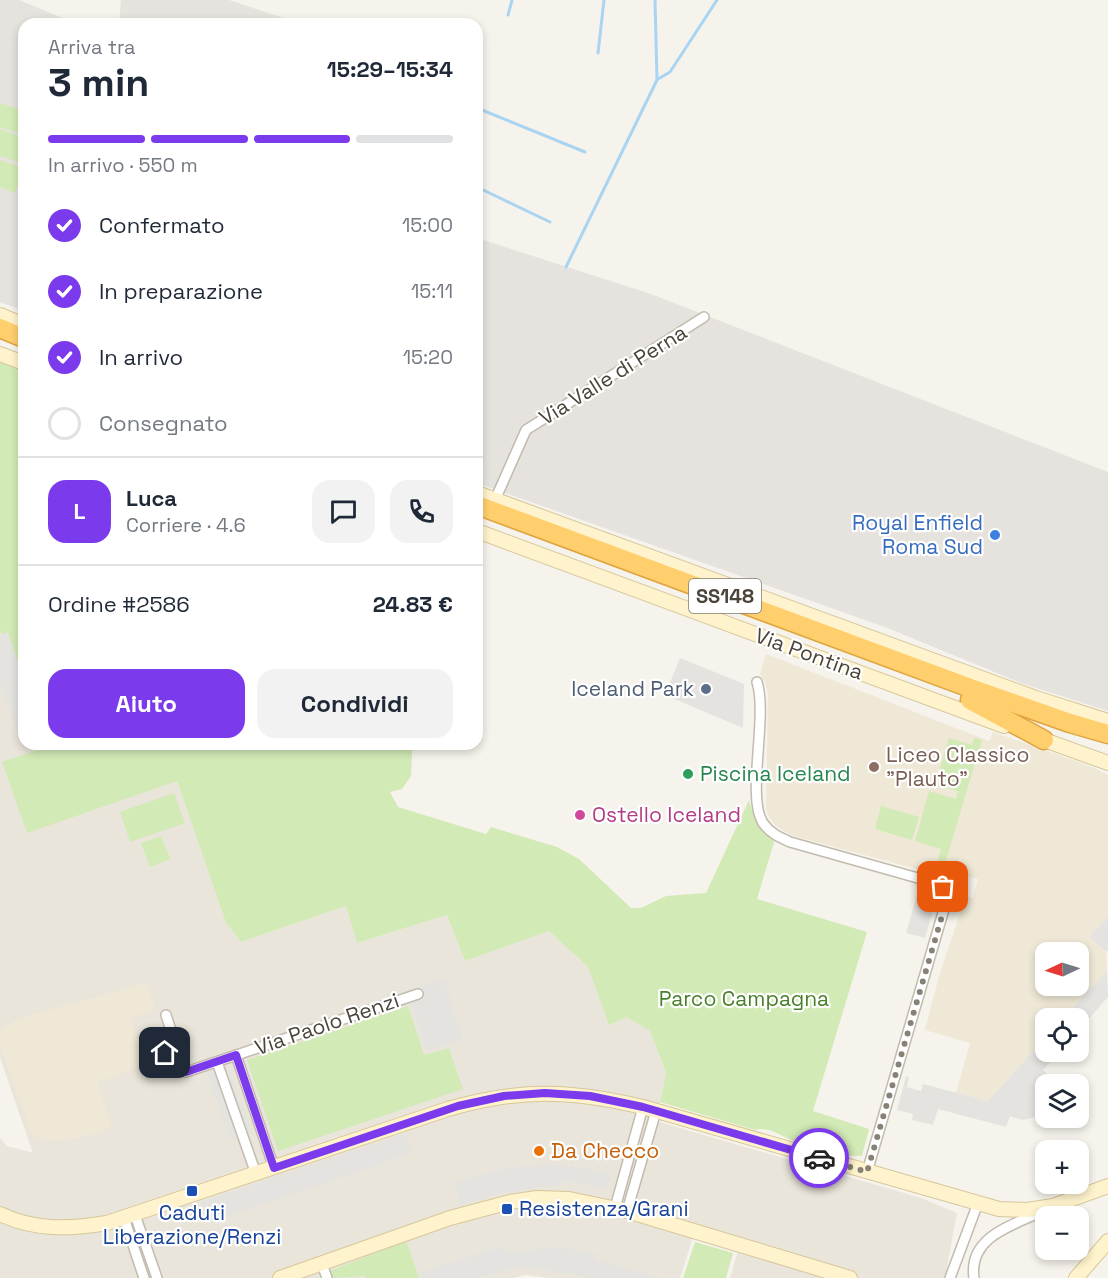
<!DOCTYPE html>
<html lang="it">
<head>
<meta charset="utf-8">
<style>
  :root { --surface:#fff; --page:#f2f2f3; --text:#1f2937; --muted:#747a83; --line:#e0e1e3; --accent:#7c3aed }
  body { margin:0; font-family:"Space Grotesk",sans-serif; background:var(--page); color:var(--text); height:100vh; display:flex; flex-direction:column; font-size:22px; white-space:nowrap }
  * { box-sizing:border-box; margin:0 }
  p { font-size:20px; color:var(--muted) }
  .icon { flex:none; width:33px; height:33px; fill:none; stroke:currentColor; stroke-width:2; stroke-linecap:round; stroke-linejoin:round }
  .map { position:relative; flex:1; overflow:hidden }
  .side { position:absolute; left:18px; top:18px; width:465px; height:732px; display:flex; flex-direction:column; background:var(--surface); border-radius:18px; box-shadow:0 3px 9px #0003 }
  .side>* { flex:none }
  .needle { width:39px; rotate:266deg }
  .tools { position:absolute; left:1035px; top:942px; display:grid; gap:12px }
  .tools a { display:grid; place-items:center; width:54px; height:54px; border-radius:12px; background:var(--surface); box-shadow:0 3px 9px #0003; font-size:30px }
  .pin { position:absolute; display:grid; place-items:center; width:51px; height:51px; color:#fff; margin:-26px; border-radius:12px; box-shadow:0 3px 9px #0006 }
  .courier { position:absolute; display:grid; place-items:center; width:60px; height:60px; margin:-30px; border:4px solid #7c3aed; border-radius:50%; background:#fff; color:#222; box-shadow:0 2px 8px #0007 }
  .headline em { font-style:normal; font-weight:800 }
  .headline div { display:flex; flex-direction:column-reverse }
  .headline { display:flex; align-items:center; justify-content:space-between; height:102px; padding:0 30px }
  h1 { font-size:39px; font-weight:800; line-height:45px }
  .bar { display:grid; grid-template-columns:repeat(4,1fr); gap:9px 6px; align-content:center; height:72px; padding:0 30px }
  .bar i { height:8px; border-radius:4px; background:var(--line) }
  .bar .selected { background:var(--accent) }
  .bar p { grid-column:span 4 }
  .line { display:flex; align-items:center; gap:15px; padding:0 30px; border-top:2px solid var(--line) }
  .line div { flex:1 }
  .round { display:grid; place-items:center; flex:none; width:63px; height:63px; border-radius:18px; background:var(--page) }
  ol { padding:0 30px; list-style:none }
  li { display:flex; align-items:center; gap:18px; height:66px }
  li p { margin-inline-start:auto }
  li .icon { padding:6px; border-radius:50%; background:var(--accent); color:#fff; stroke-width:4 }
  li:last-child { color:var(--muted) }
  li i { width:33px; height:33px; border:3px solid var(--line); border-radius:50% }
  .cta { display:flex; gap:12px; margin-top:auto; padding:12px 30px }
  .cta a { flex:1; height:69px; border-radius:18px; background:var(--accent); color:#fff; font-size:24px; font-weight:800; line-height:69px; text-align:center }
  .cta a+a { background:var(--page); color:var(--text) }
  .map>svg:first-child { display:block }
  .residential { fill:#eae5da }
  .industrial { fill:#e6e2dd }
  .education { fill:#efe8d6; fill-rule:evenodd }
  .green { fill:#d2eab5 }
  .parking { fill:#e5e3e0 }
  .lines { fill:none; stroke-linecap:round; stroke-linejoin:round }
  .stream { stroke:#a9d4f2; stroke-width:3 }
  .street-casing { stroke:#c2bbae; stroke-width:12 }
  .secondary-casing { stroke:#d6c79b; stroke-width:16 }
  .highway-casing { stroke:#e0a43c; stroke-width:21 }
  .street { stroke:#fff; stroke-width:9 }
  .secondary { stroke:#fff3cd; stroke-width:14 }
  .highway { stroke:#ffcf6e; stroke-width:18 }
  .done { stroke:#878178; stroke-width:6; stroke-dasharray:0 10.8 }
  .route { stroke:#7c3aed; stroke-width:8 }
  .shop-dot { fill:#3f7fe0; stroke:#fff; stroke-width:2 }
  .service-dot { fill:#5c6f8a; stroke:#fff; stroke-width:2 }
  .education-dot { fill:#8d6e63; stroke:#fff; stroke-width:2 }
  .leisure-dot { fill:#2e9e5b; stroke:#fff; stroke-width:2 }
  .hotel-dot { fill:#d1479c; stroke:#fff; stroke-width:2 }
  .food-dot { fill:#e8710a; stroke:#fff; stroke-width:2 }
  .transit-dot { fill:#1a4fb4; stroke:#fff; stroke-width:2 }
  .labels { text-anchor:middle; stroke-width:4.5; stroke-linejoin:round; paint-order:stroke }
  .shield { fill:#fff; stroke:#817c74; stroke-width:1.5 }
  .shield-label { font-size:20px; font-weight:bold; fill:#4b4439 }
  .street-label { font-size:21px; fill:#4b4439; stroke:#fff }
  .shop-label { font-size:21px; fill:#366cbe; stroke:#fff; text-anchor:end }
  .service-label { font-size:21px; fill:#4e5e75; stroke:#fff; text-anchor:end }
  .education-label { font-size:21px; fill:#785e54; stroke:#fff; text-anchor:start }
  .leisure-label { font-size:21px; fill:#27864d; stroke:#fff; text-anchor:start }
  .hotel-label { font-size:21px; fill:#b23c85; stroke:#fff; text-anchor:start }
  .park-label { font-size:21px; fill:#4a7f2a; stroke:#fff }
  .food-label { font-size:21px; fill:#c56008; stroke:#fff; text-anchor:start }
  .transit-label { font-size:21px; fill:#164399; stroke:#fff; text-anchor:start }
</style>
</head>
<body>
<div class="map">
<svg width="1108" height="1278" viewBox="0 0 1108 1278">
  <rect width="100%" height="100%" fill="#f6f3ec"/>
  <!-- residential -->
  <path class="residential" d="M0,630L24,700V744H39L41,748L177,781L226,923L241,942L346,906L357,943L447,915L465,961L549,931L588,967L609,1024L627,1016L650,1030L666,1072L656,1121L921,1198L957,1213L945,1278H730L740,1244L695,1231L680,1278H549L525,1275L514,1278H0V1138L7,1146L33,1153L0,1058Z"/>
  <!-- industrial -->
  <g class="industrial">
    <path d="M0,0H19L77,24H24V311L0,302Z"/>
    <path d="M121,0H229L302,24H119Z"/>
    <path d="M477,238L651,294L1108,472V711L1021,683L885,627L477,483Z"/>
  </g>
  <!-- education -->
  <g class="education">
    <path d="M766,654L989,741L993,732L1090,766L1108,775V916L1089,937L1106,952L1107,971L1063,1018H1046L1045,1038L988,1101L956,1093L970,1043L925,1030L939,976L966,896L973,898L978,879L956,874L950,878L790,835L775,825L769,817L766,808L768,693L765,682L760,674ZM1046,952H1078V986H1046Z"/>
    <path d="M146,983L155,1009L131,1018L142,1054L150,1052L153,1062L97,1082L112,1127L79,1138L63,1140H47L32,1136L0,1045V1029L21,1018Z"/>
  </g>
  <!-- green -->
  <g class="green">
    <path d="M0,103L24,111V135L0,127Z"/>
    <path d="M0,129L24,138V164L0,156Z"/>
    <path d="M0,160L24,168L15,193L0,187Z"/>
    <path d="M0,361L24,371V700L0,630Z"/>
    <path d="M949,738L972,745L974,738L982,740L943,870L936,868L941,849L915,841L929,791L956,799L958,791L935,785Z"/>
    <path d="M39,744H415L412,752L411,776L402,789L390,792L398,807L486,834L491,827L557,847L579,859L631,908H641L666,896L706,893L749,800C755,821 755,828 775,839L757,899L867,932L813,1111L869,1129L862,1156C843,1157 812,1148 794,1141C780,1136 769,1126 755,1130L660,1102L666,1072L650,1031L627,1017L609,1025L588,967L549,931L465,961L447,915L357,943L346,906L241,942L226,923L177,781L27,833L2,762L40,749Z"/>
    <path d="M174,793L185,823L130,842L120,812Z"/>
    <path d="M881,806L919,817L912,840L875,829Z"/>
    <path d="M161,836L170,859L150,867L141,843Z"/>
    <path d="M408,1006L424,1055L449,1048L463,1089L278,1151L247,1060Z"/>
    <path d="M406,1241L419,1278H366L365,1276L332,1278L330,1271Z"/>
    <path d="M695,1242L733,1253L726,1278H683Z"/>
  </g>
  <!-- parking -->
  <g class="parking">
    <path d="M8,632L24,680V735L19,737L0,682V635Z"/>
    <path d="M680,658L744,684L743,728L665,695Z"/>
    <path d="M918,892L937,897L925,938L906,933Z"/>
    <path d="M1108,916V950L1106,952L1089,937Z"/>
    <path d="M1107,971L1108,997L1079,1030L1078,1018H1063Z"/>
    <path d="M444,979L463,1039L427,1051L407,991Z"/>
    <path d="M1045,1038L1046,1052H1060L1043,1070L1059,1084H1046L1045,1115L1022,1120L1010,1116L1006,1127L938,1109L933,1125L912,1120L913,1114L897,1110L906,1076L909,1077L907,1087L921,1091L923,1084L988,1101Z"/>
    <path d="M228,1066L251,1134L231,1141L207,1073Z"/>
    <path d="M405,1134L412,1153L208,1223L201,1202Z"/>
    <path d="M555,1165L589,1169L611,1174L607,1190L586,1184L562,1182L559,1187H540L499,1194L461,1205L455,1183L497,1170L517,1167Z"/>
    <path d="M502,1246L509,1252L558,1247L597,1253L595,1259L659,1278H591L522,1266L479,1278H422L420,1273Z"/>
  </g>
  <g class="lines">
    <!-- stream -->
    <g class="stream">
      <path d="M508,15L512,0"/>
      <path d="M598,53L604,0"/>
      <path d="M658,79L670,72L717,0"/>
      <path d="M477,108L585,152"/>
      <path d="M477,187L550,222"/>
      <path d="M566,267L657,80L655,0"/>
    </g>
    <defs>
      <g id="street">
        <path d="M495,500L526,430L704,317"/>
        <path d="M757,682C768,717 746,797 763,823C770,833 779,837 790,842L939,884L947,892V899L867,1172"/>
        <path d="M166,1015L177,1049"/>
        <path d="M236,1055L274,1168"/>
        <path d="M152,1057L177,1049L186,1072L418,994"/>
        <path d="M217,1062L256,1174"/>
        <path d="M615,1208L643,1107"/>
        <path d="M627,1211L656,1111"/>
        <path d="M135,1215L157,1278"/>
        <path d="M124,1218L144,1278"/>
        <path d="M322,1264L327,1278"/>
        <path d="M950,1278L978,1203"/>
        <path d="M974,1278C968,1236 1014,1225 1043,1211"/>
      </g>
      <g id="secondary">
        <path d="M0,315L24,325"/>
        <path d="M0,354L24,363"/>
        <path d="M477,493L1036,698L1108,721"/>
        <path d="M477,531L1004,726"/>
        <path d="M1036,737L1108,763"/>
        <path d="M0,1214C35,1231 71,1229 107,1223L448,1109C520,1088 571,1090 643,1107L999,1209L1027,1210L1053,1206L1108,1186"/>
        <path d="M280,1278L450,1218L510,1202L537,1198L569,1199L627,1211L850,1278"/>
        <path d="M1076,1278L1108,1241"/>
      </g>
      <g id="highway">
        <path d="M0,328L24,338"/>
        <path d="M477,505L973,689L1070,723L1108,734"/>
        <path d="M970,700L1044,740"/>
      </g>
    </defs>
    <!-- street casing -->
    <use href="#street" class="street-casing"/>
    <!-- secondary casing -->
    <use href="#secondary" class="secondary-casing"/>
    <!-- highway casing -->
    <use href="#highway" class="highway-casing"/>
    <!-- street -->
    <use href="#street" class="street"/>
    <!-- secondary -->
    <use href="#secondary" class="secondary"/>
    <!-- highway -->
    <use href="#highway" class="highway"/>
  </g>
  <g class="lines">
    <!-- done -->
    <path class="done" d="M819,1158L867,1172L947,899V892L943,887"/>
    <!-- route -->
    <path class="route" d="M165,1053L177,1049L186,1072L236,1055L274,1168L458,1106L504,1096L545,1093L590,1096L643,1107L819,1158"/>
  </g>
  <!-- markers -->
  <circle class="shop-dot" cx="995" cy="535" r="6"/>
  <circle class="service-dot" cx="706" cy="689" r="6"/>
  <circle class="education-dot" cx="874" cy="767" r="6"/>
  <circle class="leisure-dot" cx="688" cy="774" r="6"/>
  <circle class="hotel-dot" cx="580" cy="815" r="6"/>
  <circle class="food-dot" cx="539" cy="1151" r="6"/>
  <g class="transit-dot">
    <rect x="186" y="1185" width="12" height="12" rx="3"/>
    <rect x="501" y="1203" width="12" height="12" rx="3"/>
  </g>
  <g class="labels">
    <!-- shield labels -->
    <rect class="shield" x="689" y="579" width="72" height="34" rx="4.5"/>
    <g class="shield-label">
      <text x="725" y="603">SS148</text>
    </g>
    <!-- street labels -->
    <g class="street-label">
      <text transform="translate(613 375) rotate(-32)" y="7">Via Valle di Perna</text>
      <text transform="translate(809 654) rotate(20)" y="7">Via Pontina</text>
      <text transform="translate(327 1024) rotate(-19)" y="7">Via Paolo Renzi</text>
    </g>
    <!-- shop labels -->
    <g class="shop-label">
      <text x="983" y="530">Royal Enfield<tspan x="983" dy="24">Roma Sud</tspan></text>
    </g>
    <!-- service labels -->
    <g class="service-label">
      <text x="694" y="696">Iceland Park</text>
    </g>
    <!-- education labels -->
    <g class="education-label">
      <text x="886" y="762">Liceo Classico<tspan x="886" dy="24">"Plauto"</tspan></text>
    </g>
    <!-- leisure labels -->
    <g class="leisure-label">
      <text x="700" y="781">Piscina Iceland</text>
    </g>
    <!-- hotel labels -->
    <g class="hotel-label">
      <text x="592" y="822">Ostello Iceland</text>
    </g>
    <!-- park labels -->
    <g class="park-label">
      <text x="744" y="1006">Parco Campagna</text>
    </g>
    <!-- food labels -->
    <g class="food-label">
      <text x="551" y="1158">Da Checco</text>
    </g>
    <!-- transit labels -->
    <g class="transit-label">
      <text x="519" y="1216">Resistenza/Grani</text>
      <text x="192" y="1220" text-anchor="middle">Caduti<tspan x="192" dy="24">Liberazione/Renzi</tspan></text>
    </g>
  </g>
</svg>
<div class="tools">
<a><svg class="needle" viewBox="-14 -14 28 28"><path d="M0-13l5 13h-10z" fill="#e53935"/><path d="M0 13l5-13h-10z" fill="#747a83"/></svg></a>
<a><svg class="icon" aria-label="locate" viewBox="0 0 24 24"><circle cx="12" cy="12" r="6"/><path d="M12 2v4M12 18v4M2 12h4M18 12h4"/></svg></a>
<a><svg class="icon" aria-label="layers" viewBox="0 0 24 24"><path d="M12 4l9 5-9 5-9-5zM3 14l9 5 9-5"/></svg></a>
<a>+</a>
<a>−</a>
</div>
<div class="pin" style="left:943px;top:887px;background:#ea580c"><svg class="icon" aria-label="bag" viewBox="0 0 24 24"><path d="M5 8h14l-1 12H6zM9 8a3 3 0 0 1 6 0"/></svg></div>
<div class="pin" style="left:165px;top:1053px;background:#1f2937"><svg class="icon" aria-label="home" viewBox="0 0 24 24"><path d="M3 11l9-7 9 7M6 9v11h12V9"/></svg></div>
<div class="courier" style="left:819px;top:1158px"><svg class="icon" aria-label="car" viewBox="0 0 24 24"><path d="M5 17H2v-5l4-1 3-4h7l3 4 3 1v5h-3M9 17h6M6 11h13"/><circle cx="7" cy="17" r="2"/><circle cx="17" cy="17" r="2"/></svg></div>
<section class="side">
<div class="headline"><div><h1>3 min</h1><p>Arriva tra</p></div><em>15:29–15:34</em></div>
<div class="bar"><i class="selected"></i><i class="selected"></i><i class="selected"></i><i></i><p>In arrivo · 550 m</p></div>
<ol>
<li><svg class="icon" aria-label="check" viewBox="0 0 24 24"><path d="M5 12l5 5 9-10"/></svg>Confermato<p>15:00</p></li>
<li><svg class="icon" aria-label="check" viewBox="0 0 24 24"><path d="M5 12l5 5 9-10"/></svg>In preparazione<p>15:11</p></li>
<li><svg class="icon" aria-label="check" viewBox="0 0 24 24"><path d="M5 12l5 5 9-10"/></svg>In arrivo<p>15:20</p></li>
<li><i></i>Consegnato</li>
</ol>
<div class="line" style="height:108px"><b class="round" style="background:var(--accent);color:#fff">L</b><div><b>Luca</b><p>Corriere · 4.6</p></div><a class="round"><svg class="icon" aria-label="chat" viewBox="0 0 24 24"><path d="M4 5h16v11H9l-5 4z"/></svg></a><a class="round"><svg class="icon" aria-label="phone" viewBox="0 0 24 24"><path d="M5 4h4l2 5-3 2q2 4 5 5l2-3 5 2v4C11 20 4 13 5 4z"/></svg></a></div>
<div class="line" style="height:78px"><div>Ordine #2586</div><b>24.83 €</b></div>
<div class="cta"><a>Aiuto</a><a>Condividi</a></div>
</section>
</div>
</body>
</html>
